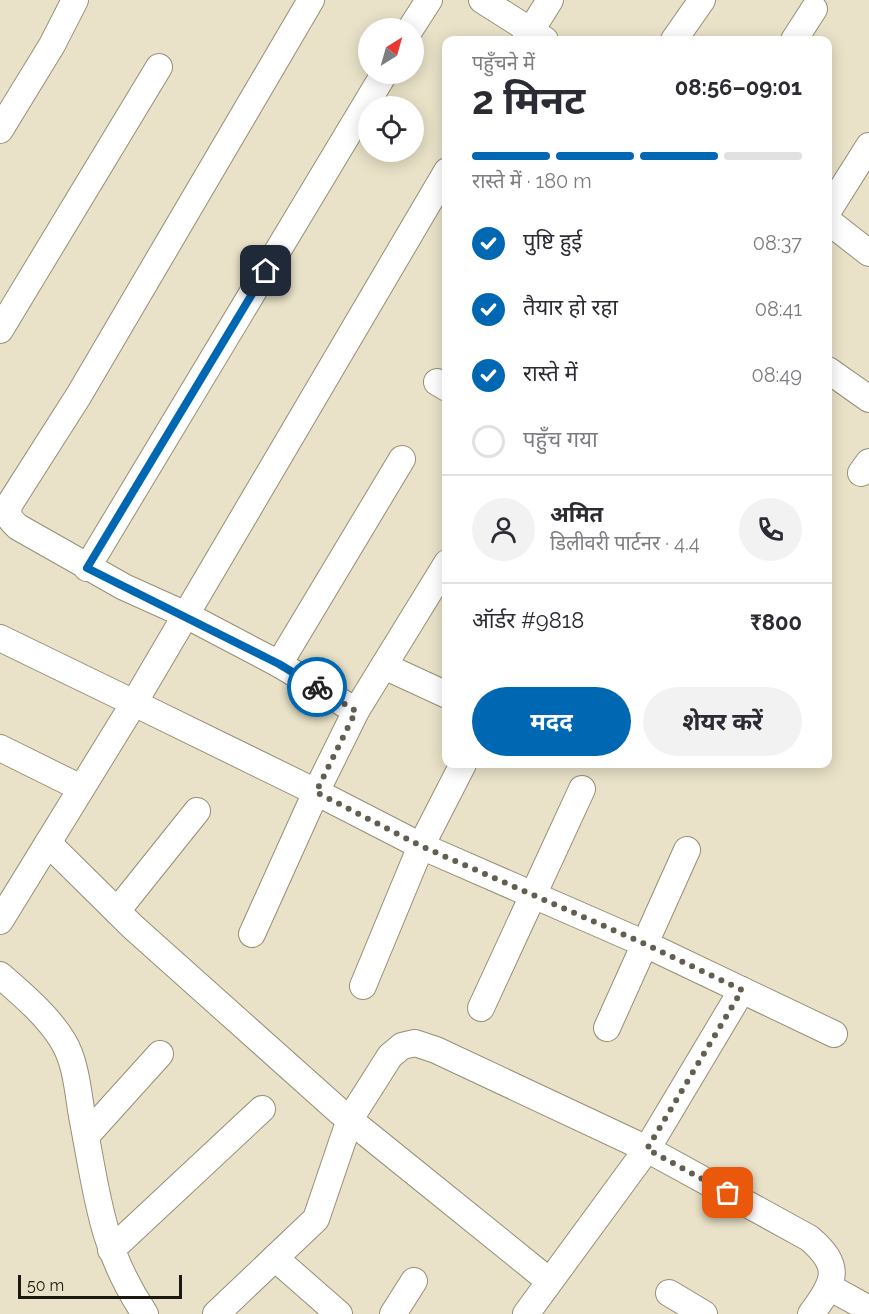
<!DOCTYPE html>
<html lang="hi">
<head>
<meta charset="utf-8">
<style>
  :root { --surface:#fff; --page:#f2f2f3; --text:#2b2b33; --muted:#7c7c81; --line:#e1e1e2; --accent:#0067b3 }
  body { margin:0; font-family:Raleway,"Noto Sans Devanagari",sans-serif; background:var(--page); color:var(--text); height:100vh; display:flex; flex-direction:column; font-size:22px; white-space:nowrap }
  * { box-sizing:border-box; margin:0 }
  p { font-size:20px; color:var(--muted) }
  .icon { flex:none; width:33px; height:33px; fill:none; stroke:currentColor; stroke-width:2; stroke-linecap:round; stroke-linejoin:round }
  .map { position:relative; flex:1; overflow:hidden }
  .details { position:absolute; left:442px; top:36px; width:390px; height:732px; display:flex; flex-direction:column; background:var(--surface); border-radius:12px; box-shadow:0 3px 15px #0003 }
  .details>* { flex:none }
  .needle { width:39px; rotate:37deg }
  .controls { position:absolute; left:358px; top:18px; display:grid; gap:12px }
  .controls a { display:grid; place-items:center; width:66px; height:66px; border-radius:50%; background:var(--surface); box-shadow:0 3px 15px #0003; font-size:30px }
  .scale { position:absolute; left:18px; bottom:15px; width:164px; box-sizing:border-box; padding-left:6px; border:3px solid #1b180f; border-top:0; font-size:16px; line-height:21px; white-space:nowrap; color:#1b180f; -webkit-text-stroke:4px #e9e2c8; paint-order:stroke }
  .pin { position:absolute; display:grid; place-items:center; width:51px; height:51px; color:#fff; margin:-26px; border-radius:12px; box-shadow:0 3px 9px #0006 }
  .courier { position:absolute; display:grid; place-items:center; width:60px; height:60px; margin:-30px; border:4px solid #0067b3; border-radius:50%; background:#fff; color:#222; box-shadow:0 2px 8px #0007 }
  .head em { font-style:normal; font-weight:700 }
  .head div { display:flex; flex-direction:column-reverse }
  .head { display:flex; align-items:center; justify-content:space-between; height:102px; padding:0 30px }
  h1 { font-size:39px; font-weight:700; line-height:45px }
  .bar { display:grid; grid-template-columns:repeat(4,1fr); gap:9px 6px; align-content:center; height:72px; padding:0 30px }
  .bar i { height:8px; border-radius:4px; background:var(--line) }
  .bar .on { background:var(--accent) }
  .bar p { grid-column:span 4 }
  .line { display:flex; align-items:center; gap:15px; padding:0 30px; border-top:2px solid var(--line) }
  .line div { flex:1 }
  .round { display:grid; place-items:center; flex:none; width:63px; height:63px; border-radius:32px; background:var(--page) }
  ol { padding:0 30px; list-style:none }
  li { display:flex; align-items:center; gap:18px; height:66px }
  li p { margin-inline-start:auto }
  li .icon { padding:6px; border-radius:50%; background:var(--accent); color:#fff; stroke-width:4 }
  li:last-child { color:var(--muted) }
  li i { width:33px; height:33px; border:3px solid var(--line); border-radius:50% }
  .cta { display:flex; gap:12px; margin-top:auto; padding:12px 30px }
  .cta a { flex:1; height:69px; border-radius:36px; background:var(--accent); color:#fff; font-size:24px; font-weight:700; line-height:69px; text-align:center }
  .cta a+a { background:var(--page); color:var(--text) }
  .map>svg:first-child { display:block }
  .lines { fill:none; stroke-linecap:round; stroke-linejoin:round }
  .minor-casing { stroke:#958f76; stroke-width:28 }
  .minor { stroke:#fff; stroke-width:26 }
  .done { stroke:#635f50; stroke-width:6; stroke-dasharray:0 10.8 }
  .route { stroke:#0067b3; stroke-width:8 }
</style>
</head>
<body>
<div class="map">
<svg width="869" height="1314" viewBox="0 0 869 1314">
  <rect width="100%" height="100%" fill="#e9e2c8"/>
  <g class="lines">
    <defs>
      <g id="minor">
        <path d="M311,0L79,395L9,505C7,516 10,520 18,527L124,587L184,614L279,664L356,711"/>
        <path d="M482,0L545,40"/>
        <path d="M411,28L429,0"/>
        <path d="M525,40L550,0"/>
        <path d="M674,40L702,0"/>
        <path d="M794,40L814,9"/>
        <path d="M0,130L52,45L75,0"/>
        <path d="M828,211L869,146"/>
        <path d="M828,221L869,253"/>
        <path d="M0,330L159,67"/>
        <path d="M828,370L869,399"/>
        <path d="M437,382L447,388"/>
        <path d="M861,473L869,462"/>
        <path d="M87,568L384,74"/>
        <path d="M0,638L134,703L447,171"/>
        <path d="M279,664L402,459"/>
        <path d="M384,666L447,695"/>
        <path d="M0,748L81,788"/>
        <path d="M48,843L133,927L340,1112L548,1280"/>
        <path d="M117,911L197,811"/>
        <path d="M0,921L134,703L316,792L356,711L447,563"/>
        <path d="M252,934L316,792L421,846L643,943L834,1034"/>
        <path d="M0,975C22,994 48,1016 63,1041C76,1062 78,1092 82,1116C97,1192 100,1247 145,1314"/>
        <path d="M363,986L421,846L463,764"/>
        <path d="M481,1008L582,789"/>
        <path d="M607,1028L687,850"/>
        <path d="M86,1136L160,1054"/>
        <path d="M111,1250L262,1109"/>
        <path d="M275,1258L339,1314"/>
        <path d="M829,1287L869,1309"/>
        <path d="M669,1293L704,1314"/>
        <path d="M216,1314L316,1219L350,1119L390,1056L402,1046L415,1043L436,1050L647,1149L809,1238C842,1266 836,1281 811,1314"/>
        <path d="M393,1314L414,1281"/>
        <path d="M526,1314L647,1149L742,990"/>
      </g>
    </defs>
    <!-- minor casing -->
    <use href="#minor" class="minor-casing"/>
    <!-- minor -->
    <use href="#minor" class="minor"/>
  </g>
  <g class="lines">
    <!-- done -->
    <path class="done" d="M317,687L356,711L316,792L421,846L643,943L742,990L647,1149L728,1193"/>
    <!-- route -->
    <path class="route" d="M266,271L87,568L279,664L317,687"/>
  </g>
</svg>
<div class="controls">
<a><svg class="needle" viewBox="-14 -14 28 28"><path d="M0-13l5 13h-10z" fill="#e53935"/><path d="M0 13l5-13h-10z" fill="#7c7c81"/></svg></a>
<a><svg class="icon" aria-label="locate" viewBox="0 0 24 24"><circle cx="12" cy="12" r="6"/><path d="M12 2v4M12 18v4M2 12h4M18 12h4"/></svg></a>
</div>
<div class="scale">50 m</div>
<div class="pin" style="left:728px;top:1193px;background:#ea580c"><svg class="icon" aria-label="bag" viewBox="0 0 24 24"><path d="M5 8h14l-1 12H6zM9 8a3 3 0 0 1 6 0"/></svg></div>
<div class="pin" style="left:266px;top:271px;background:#1f2937"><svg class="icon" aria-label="home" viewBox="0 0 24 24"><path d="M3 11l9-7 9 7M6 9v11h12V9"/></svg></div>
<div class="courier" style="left:317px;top:687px"><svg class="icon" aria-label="bike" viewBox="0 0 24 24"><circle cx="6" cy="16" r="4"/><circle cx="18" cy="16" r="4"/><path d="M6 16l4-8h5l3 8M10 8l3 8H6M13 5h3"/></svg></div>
<section class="details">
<div class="head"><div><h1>2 मिनट</h1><p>पहुँचने में</p></div><em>08:56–09:01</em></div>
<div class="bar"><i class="on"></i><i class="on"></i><i class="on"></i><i></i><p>रास्ते में · 180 m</p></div>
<ol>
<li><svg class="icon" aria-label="check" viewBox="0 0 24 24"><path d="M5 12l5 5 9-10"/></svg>पुष्टि हुई<p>08:37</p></li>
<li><svg class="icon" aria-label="check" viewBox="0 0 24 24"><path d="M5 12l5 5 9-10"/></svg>तैयार हो रहा<p>08:41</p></li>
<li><svg class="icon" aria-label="check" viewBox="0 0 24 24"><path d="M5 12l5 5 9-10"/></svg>रास्ते में<p>08:49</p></li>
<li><i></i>पहुँच गया</li>
</ol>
<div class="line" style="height:108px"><a class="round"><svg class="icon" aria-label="person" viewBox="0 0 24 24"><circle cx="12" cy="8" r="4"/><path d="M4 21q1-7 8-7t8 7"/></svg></a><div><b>अमित</b><p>डिलीवरी पार्टनर · 4.4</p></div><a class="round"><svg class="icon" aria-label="phone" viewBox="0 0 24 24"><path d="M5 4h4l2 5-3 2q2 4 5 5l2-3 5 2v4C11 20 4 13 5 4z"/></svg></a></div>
<div class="line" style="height:78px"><div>ऑर्डर #9818</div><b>₹800</b></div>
<div class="cta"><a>मदद</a><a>शेयर करें</a></div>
</section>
</div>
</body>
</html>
